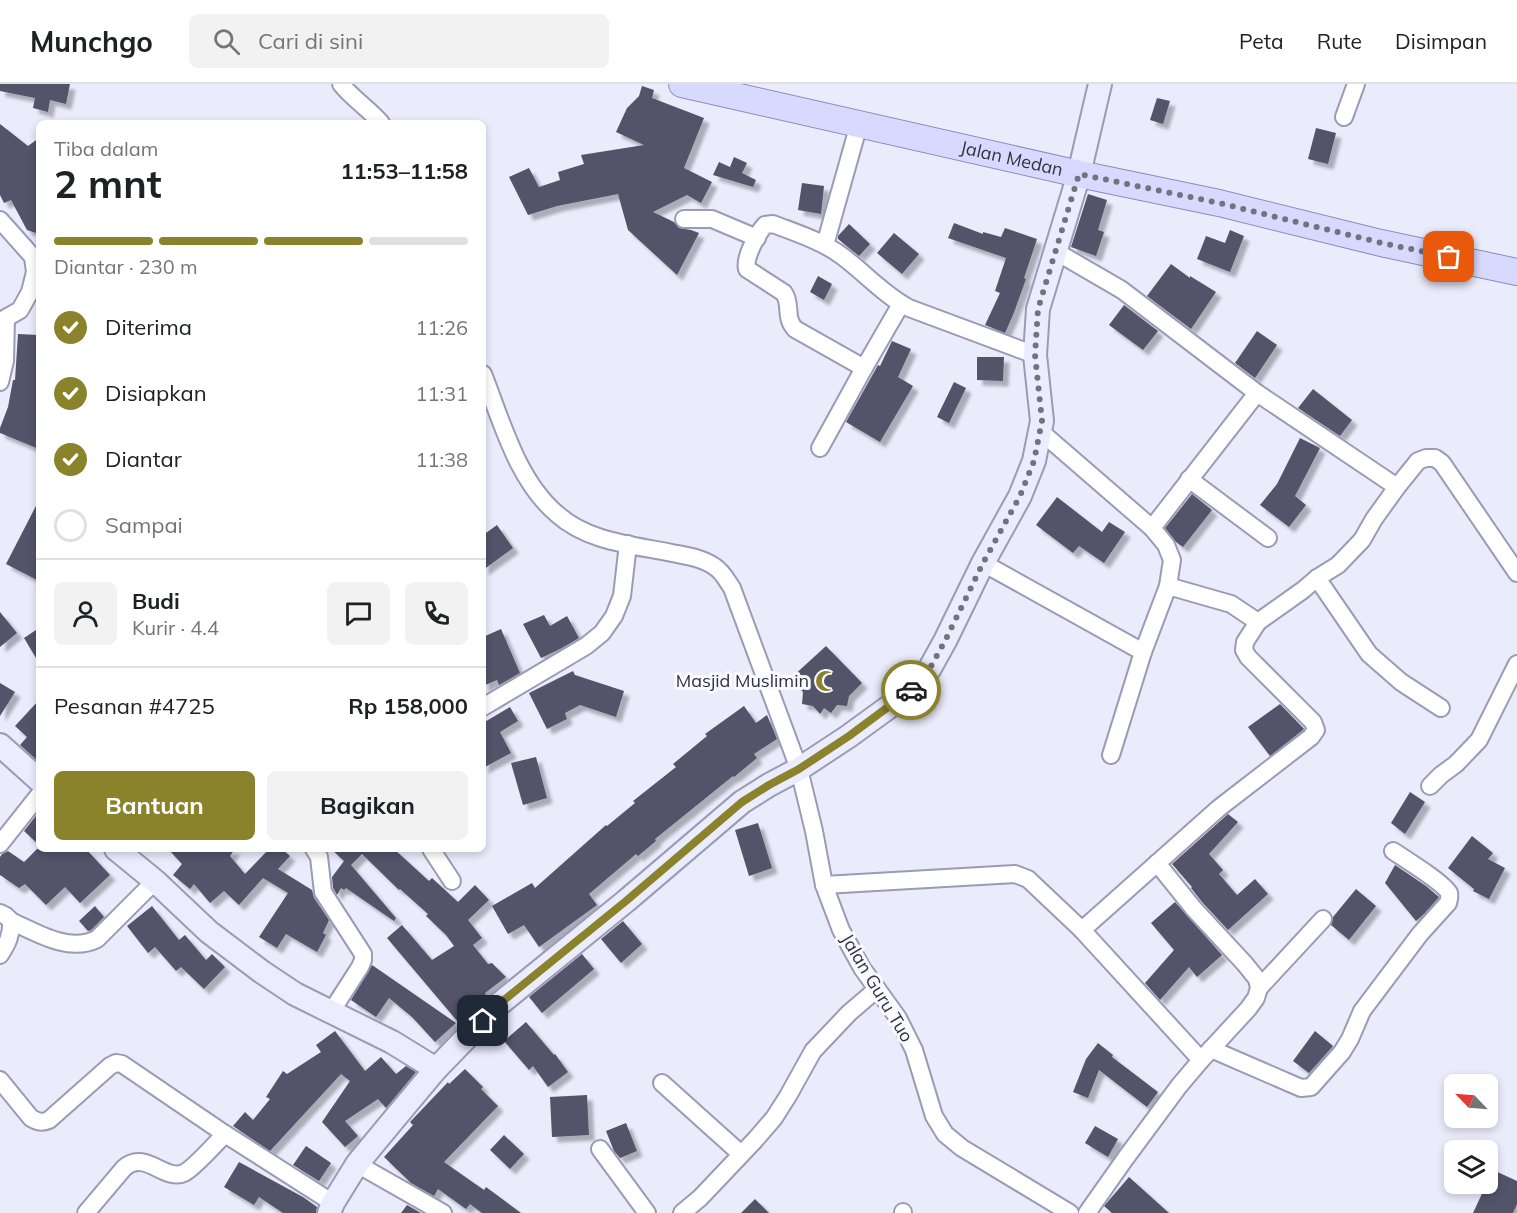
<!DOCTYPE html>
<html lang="id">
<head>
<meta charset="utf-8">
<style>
  :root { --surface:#fff; --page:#f2f2f2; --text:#202124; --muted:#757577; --line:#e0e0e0; --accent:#8a832b }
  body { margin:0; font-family:Mulish,sans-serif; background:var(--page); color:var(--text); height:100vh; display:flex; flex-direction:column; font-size:22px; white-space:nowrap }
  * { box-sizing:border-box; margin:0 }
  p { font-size:20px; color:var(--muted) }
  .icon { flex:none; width:33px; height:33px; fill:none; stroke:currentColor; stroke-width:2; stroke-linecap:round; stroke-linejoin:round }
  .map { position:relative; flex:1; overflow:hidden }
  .sheet { position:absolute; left:36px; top:36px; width:450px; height:732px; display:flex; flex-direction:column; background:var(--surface); border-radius:9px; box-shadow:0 3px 9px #0003 }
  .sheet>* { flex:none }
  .needle { width:39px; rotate:295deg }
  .fabs { position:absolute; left:1444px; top:990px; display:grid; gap:12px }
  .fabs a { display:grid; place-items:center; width:54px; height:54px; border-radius:9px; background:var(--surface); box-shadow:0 3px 9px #0003; font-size:30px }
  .pin { position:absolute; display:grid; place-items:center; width:51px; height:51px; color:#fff; margin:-26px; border-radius:12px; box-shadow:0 3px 9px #0006 }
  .courier { position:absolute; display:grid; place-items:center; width:60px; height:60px; margin:-30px; border:4px solid #8a832b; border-radius:50%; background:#fff; color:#222; box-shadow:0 2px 8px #0007 }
  .overview em { font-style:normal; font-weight:700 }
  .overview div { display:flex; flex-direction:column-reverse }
  .overview { display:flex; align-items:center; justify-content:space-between; height:102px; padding:0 18px }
  h1 { font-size:39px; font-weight:700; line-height:45px }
  .bar { display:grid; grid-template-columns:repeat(4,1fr); gap:9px 6px; align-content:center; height:72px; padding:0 18px }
  .bar i { height:8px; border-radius:4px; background:var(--line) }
  .bar .current { background:var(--accent) }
  .bar p { grid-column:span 4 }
  .line { display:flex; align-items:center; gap:15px; padding:0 18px; border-top:2px solid var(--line) }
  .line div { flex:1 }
  .round { display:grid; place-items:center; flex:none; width:63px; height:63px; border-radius:9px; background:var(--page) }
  ol { padding:0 18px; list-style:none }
  li { display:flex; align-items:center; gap:18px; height:66px }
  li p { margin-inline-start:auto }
  li .icon { padding:6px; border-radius:50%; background:var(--accent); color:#fff; stroke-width:4 }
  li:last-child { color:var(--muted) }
  li i { width:33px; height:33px; border:3px solid var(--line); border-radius:50% }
  .cta { display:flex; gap:12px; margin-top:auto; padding:12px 18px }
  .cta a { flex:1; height:69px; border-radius:9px; background:var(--accent); color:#fff; font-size:24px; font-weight:700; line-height:69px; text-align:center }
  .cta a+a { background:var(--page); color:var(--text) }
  header { display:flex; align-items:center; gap:36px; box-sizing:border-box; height:84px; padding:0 30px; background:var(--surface); border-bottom:2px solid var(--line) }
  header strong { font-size:28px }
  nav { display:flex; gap:33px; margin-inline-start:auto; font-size:21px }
  .search { width:420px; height:54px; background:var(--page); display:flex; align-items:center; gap:15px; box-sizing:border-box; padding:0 21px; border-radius:9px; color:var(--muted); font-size:22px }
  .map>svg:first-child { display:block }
  .building { fill:#52536a; filter:url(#shadow) }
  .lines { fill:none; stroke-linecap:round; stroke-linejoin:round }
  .street-casing { stroke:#9a9bb4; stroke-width:20 }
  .secondary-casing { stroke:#9a9bb4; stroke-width:26 }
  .primary-casing { stroke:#8c8eb9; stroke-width:28 }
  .street { stroke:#fff; stroke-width:16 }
  .secondary { stroke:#ebecfe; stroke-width:22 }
  .primary { stroke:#d7d9fe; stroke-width:26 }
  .done { stroke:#72737f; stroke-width:6; stroke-dasharray:0 10.8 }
  .route { stroke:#8a832b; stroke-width:8 }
  .labels { text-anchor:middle; stroke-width:6; stroke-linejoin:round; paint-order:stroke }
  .street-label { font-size:18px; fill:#31323c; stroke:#f9f9ff }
  .poi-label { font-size:18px; fill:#31323c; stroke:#f9f9ff; text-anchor:end }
</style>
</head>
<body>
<header>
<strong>Munchgo</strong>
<div class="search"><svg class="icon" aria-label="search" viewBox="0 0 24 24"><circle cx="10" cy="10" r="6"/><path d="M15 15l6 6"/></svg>Cari di sini</div>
<nav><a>Peta</a><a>Rute</a><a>Disimpan</a></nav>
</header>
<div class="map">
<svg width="1517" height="1129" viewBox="0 0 1517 1129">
  <defs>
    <filter id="shadow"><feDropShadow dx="5.5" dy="5.5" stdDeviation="1.5" flood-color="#0004"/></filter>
  </defs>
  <rect width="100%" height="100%" fill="#eaebfb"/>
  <!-- building -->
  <g class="building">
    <path d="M0,0H70L66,20L50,16L48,28L33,24L35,14L0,7Z"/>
    <path d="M642,2L654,6L652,14L704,34L684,84L712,98L701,119L687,111L653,128L674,138L679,144L691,146L699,149L677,191L628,146L618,110L557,122L528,131L509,93L529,84L539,103L560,96L558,88L584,80L581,71L644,61L616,48L627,24L639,12Z"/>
    <path d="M1157,14L1170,17L1163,40L1150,36Z"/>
    <path d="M0,40L28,62L39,54V150L27,146L11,116L4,119L0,111Z"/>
    <path d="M1316,44L1336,49L1328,80L1308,75Z"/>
    <path d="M734,73L747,79L742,89L756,96L753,103L713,91L719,78L730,83Z"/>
    <path d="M802,99L824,102L821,130L798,126Z"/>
    <path d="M1088,110L1107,116L1098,146L1104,148L1096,172L1071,163Z"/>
    <path d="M954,139L983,150V148L1001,153L1005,144L1037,155L1024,194L1026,195L1013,231L1005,249L985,241L1000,209L995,207L1006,174L948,154Z"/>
    <path d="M849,140L870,160L859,172L838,155V152Z"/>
    <path d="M1230,146L1244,152L1230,188L1197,175L1206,152L1225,159Z"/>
    <path d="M894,149L919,170L902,190L877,169Z"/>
    <path d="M1171,180L1190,194V192L1216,208L1191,245L1147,212Z"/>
    <path d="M818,192L832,200L824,216L810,208Z"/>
    <path d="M1124,221L1158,247L1143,266L1109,241Z"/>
    <path d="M1257,247L1277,261L1255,294L1235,279Z"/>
    <path d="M18,250L39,251V365L0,349V344L8,323L13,296H15Z"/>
    <path d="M892,257L911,265L898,293L913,302L880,358L846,338L878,281L880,282Z"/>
    <path d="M977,273H1004L1003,297L977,296Z"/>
    <path d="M954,298L966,304L949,339L937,333Z"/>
    <path d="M1313,305L1352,336L1340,352L1298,324Z"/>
    <path d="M1300,354L1320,364L1295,412L1306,421L1289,443L1260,421L1277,400Z"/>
    <path d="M1192,410L1212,426L1183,463L1176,458L1165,444Z"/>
    <path d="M1057,413L1102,448L1109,438L1125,448L1104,479L1079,462L1073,469L1036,441Z"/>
    <path d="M39,416V497L6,480Z"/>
    <path d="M497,441L513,464L483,486V451Z"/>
    <path d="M0,528L17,549L0,563Z"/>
    <path d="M544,531L550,542L567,532L579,554L560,565L541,574L523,540Z"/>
    <path d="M39,544V579L24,554Z"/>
    <path d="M501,545L520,589L499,601L497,596L483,602V553Z"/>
    <path d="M826,562L862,599L849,612L847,622L837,621L831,629L824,624L820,630L813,622L802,620L803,608L791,594Z"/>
    <path d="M573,587L575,591L624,607L616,633L580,621L565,629L567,635L547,645L529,609Z"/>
    <path d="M0,599L15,608L0,632Z"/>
    <path d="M39,616V678L20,661L27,653L15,642Z"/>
    <path d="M1280,620L1304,645L1270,672L1248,643Z"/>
    <path d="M744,622L756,639L767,631L777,655L754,670L757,674L734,693L733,692L655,755L656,757L638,772L636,770L589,810L597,821L539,863L524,841L508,850L492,822L532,799L535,804L606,741L607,742L635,719L633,717L676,683L673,680L707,652L705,650Z"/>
    <path d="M510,623L518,637L500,648L511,669L483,684V639Z"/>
    <path d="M536,673L547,714L523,721L511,679Z"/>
    <path d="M1410,708L1425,718L1405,750L1391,739Z"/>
    <path d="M39,728V761L24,747Z"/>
    <path d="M1228,730L1238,738L1209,770L1223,786L1219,790L1237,811L1255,795L1268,810L1228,846L1202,818L1191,804L1192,803L1172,780Z"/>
    <path d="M758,739L772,784L749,792L735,746Z"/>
    <path d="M1472,752L1493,769L1488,775L1505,784L1489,815L1473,807L1474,805L1448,784Z"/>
    <path d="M37,765H86L110,791L80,819L65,803L46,821L25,800L19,804L0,791V773L2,770L8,767L24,778Z"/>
    <path d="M168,765H235L230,772L245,790L269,765H282L290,772L278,785L312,806L314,814L329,836L323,849L326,851L317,868L286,850L277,864L259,853L288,809L263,794L239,821L224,807L210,819L194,800L190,805L173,791L182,780Z"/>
    <path d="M331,765H394L429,797L432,794L458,818L475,801L489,816L468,836L482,854L473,861L488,880L492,879L506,893L485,909L486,911L474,921L476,924L462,938L460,936L458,938L387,854L402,841L432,876L454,862L446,851L426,832L428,830L400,805L399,806L362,770L351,781L396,834L394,837L346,804L344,806L341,804L337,811L333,804L332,793L344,777Z"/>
    <path d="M1395,781L1426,802L1439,813L1424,830L1416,837L1385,799Z"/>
    <path d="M1356,805L1376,822L1349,856L1331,841L1333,833Z"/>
    <path d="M1175,818L1222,871L1197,893L1189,883L1160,916L1145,899L1174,866L1151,839Z"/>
    <path d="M95,822L104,833L91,846L88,847L79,837Z"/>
    <path d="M152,822L179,856L185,851L206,876L212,870L225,883L204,905L181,883L176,887L155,863L148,869L127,842Z"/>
    <path d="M623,837L642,860L621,879L601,855Z"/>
    <path d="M582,870L594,885L542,929L529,913Z"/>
    <path d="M372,881L456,939L435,958L412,933L389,914L376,933L351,916Z"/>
    <path d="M526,938L554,971L555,970L568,988L548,1003L533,982L529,986L504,957Z"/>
    <path d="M335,947L365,987L381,973L396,990L406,982L416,988L386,1024L378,1015L345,1037L358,1052L345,1063L322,1038L350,997L341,990L270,1067L233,1042L245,1028L253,1036L270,1015L266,1013L283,987L287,990L321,968L316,961Z"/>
    <path d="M1315,947L1333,962L1309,989L1293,977Z"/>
    <path d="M1098,959L1113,971L1112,973L1158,1008L1147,1023L1099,986L1088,1014L1073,1008L1086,975Z"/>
    <path d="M465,985L483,1003L481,1005L498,1022L444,1078L484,1106L486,1103L521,1129H482L470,1120L466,1125L438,1105L434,1112L411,1099L384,1073L413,1041L410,1038L448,998L449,1000Z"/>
    <path d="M587,1011L589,1051L552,1053L550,1013Z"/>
    <path d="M626,1039L637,1067L620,1074L614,1067L606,1047Z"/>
    <path d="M1095,1042L1118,1055L1108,1073L1085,1059Z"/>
    <path d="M504,1051L524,1070L510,1085L490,1066Z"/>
    <path d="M306,1062L331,1079L319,1097L293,1081Z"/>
    <path d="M239,1078L303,1113L317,1123L316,1129H283L259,1113L254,1121L224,1103Z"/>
    <path d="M1493,1086L1517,1097V1120L1513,1129H1473Z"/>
    <path d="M1129,1093L1169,1129H1112L1104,1122Z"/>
    <path d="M755,1115L769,1129H741Z"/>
    <path d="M407,1121L421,1129H401Z"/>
  </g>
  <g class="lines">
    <defs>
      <g id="street">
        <path d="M341,0C353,15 369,25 381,39"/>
        <path d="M1344,33L1356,0"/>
        <path d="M684,135H712L757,154"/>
        <path d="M0,136L33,173L35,188L30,208L20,226L6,234"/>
        <path d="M825,161L859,40"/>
        <path d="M1055,167L1122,206L1257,309L1397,403"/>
        <path d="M864,284L795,245C784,233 792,221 784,209L747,185C744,174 757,150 765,141L773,140C796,149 822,157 842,172C865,189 884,211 909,224L1035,271"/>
        <path d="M483,290C502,338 517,396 557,430C588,458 633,461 672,469C687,472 703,474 715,483C723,488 727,497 732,504L799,685L814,747L824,801L841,846L862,884L898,934L914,966L934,1032L945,1050L962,1064L1070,1129"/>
        <path d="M0,298L5,277L6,234"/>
        <path d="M1040,347L1152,444L1166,461L1172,476L1168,502L1143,568L1111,671"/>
        <path d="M820,364L864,284L901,220"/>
        <path d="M1189,395L1268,454"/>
        <path d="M1152,444L1257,309"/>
        <path d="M983,479L1143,568"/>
        <path d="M1317,494L1369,570L1401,598L1441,624"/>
        <path d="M1168,502L1231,520L1258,538"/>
        <path d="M483,623L586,562L602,549L614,532L622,512L628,460"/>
        <path d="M1430,702L1441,691L1456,680L1479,656L1517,580"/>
        <path d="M0,760L39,711"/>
        <path d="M314,765L319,773L323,808L363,870V876L360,883L331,928"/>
        <path d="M431,765L452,797"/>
        <path d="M824,801L1015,790L1028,795L1082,846L1201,976"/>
        <path d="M0,829L6,832L11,837C37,849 69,869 97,855L155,797"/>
        <path d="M1082,846L1219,724L1311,653L1316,646L1313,638L1248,573L1244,566L1245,558L1258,538L1303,506L1317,494L1338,481L1362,456L1374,435L1397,403L1418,377L1426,374H1435L1442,379L1517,489"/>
        <path d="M0,871C7,860 12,851 11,837"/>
        <path d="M1259,904L1323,835"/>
        <path d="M1211,965L1301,1004L1311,1003L1342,968L1350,955L1362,927L1420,850L1448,819C1449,816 1450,813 1449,809C1444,799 1405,775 1393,767"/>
        <path d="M0,996L31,1034C38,1038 42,1039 49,1036L110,982L116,979L122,980L225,1050L333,1119"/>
        <path d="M662,999L741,1070"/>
        <path d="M600,1065L647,1129"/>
        <path d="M357,1080L443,1129"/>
        <path d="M903,1128V1129"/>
        <path d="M86,1129L124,1084C145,1065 165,1098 184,1089C194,1084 216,1059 225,1050"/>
        <path d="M682,1129L700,1114L755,1056L774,1034L788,1012L813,967L849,929L877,905"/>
        <path d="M1087,1129L1125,1075L1179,1002L1201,976L1248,925L1256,914L1259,904L1257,895L1245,880L1194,825L1157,779"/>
      </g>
      <g id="secondary">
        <path d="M0,661L39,696"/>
        <path d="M116,765L155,797L209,848L262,888L295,910L392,958L436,985"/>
        <path d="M329,1129L333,1119L357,1080L395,1034L436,985L498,921L626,817L742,718L769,701L799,685L849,652L915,604L930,584L945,557L983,479L1020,412L1034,377L1042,337L1035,271L1038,225L1079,90L1100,0"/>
      </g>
      <g id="primary">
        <path id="s1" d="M682,0L1079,90L1219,119L1381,159L1517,188"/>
      </g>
    </defs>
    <!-- street casing -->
    <use href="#street" class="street-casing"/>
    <!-- secondary casing -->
    <use href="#secondary" class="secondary-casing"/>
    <!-- primary casing -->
    <use href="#primary" class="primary-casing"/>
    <!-- street -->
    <use href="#street" class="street"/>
    <!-- secondary -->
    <use href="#secondary" class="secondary"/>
    <!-- primary -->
    <use href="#primary" class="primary"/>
  </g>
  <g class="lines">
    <!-- done -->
    <path class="done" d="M911,606L915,604L930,584L945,557L983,479L1020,412L1034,377L1042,337L1035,271L1038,225L1079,90L1219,119L1382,159L1449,173"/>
    <!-- route -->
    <path class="route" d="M483,937L498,921L626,817L742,718L769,701L799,685L849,652L911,606"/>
  </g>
  <!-- icons -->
  <defs>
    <symbol id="mosque-bare" viewBox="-9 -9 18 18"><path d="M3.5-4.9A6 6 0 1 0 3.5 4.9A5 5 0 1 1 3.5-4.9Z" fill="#8a832b" stroke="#f9f9ff" stroke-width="2.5" paint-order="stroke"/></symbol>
  </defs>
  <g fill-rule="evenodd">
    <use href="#mosque-bare" x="811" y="582" width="30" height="30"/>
  </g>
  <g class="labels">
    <!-- street labels -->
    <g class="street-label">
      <text dy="6" stroke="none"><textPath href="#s1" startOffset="338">Jalan Medan</textPath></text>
      <text transform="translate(877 904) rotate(59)" y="6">Jalan Guru Tuo</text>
    </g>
    <!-- poi labels -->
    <g class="poi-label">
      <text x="809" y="603">Masjid Muslimin</text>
    </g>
  </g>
</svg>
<div class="fabs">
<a><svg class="needle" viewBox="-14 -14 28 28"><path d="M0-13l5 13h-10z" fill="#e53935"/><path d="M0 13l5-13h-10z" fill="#757577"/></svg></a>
<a><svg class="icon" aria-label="layers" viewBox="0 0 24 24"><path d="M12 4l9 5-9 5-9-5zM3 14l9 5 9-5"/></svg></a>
</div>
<div class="pin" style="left:1449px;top:173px;background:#ea580c"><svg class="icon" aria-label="bag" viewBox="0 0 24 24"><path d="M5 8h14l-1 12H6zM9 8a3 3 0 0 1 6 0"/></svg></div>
<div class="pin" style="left:483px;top:937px;background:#1f2937"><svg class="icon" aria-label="home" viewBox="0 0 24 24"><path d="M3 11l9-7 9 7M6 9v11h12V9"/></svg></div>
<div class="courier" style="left:911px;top:606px"><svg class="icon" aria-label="car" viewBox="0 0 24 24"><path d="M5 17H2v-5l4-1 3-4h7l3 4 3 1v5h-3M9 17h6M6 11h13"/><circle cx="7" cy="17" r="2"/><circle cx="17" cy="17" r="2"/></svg></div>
<section class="sheet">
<div class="overview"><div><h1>2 mnt</h1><p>Tiba dalam</p></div><em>11:53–11:58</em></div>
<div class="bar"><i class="current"></i><i class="current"></i><i class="current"></i><i></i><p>Diantar · 230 m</p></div>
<ol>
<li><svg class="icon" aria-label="check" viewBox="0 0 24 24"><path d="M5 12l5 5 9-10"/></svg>Diterima<p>11:26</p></li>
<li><svg class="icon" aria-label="check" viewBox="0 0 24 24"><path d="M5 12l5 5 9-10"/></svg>Disiapkan<p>11:31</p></li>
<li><svg class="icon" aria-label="check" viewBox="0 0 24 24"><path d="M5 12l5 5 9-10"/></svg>Diantar<p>11:38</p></li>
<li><i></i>Sampai</li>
</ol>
<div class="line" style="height:108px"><a class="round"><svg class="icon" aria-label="person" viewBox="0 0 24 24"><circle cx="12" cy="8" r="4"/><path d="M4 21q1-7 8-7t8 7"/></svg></a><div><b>Budi</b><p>Kurir · 4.4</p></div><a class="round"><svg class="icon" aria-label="chat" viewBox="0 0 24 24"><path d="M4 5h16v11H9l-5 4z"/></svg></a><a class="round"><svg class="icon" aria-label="phone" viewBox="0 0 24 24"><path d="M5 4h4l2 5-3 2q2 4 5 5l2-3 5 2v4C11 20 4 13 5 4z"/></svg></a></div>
<div class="line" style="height:78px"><div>Pesanan #4725</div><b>Rp 158,000</b></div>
<div class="cta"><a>Bantuan</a><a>Bagikan</a></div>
</section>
</div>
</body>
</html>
